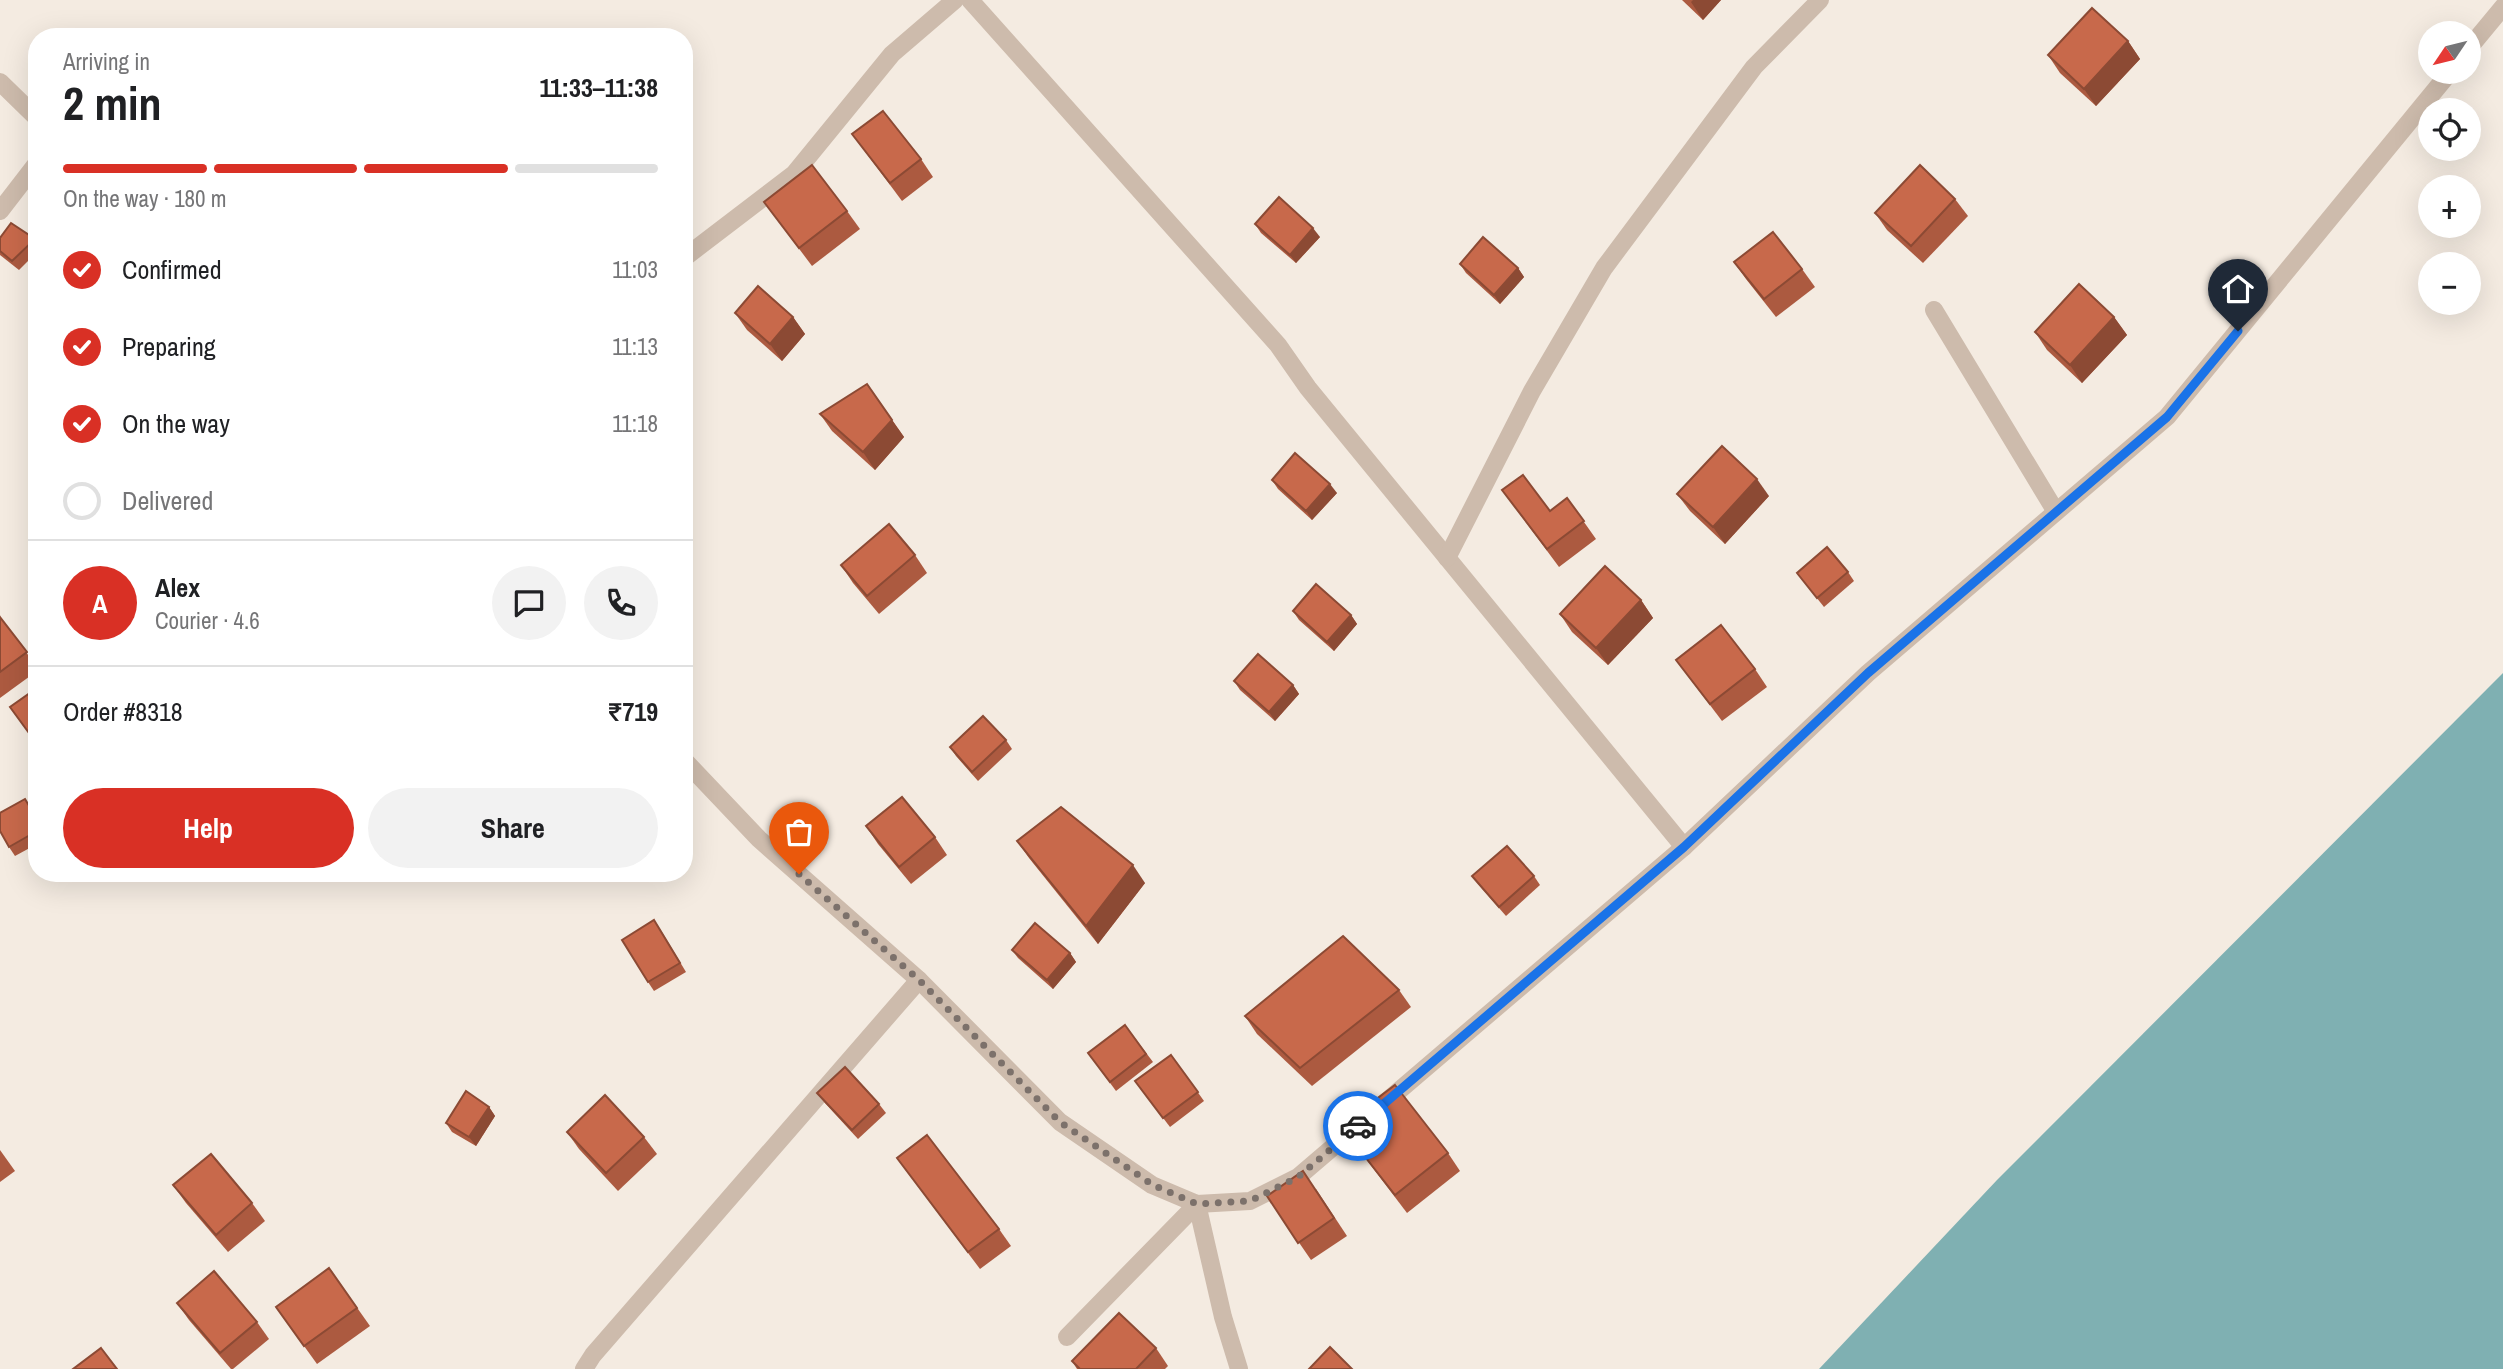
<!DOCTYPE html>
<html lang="en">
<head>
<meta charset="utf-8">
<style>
  :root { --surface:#fff; --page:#f2f2f2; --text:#202124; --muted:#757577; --line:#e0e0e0; --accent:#d93025 }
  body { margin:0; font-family:"Archivo Narrow",sans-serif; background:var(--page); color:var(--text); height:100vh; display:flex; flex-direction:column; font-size:26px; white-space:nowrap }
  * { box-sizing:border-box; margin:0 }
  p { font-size:23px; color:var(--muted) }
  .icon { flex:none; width:38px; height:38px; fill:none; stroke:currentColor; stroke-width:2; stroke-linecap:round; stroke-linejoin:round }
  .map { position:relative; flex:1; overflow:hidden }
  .sheet { position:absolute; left:28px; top:28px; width:665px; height:854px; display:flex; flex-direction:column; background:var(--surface); border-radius:28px; box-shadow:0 7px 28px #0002 }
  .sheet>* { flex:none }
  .needle { width:46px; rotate:235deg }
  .tools { position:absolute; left:2418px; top:21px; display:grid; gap:14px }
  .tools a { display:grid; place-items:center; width:63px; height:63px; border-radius:50%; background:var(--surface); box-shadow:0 7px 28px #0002; font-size:35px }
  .pin { position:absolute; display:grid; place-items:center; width:60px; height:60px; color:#fff; margin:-72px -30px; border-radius:50% 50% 50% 0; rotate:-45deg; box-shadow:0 0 7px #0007 }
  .pin .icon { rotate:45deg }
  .courier { position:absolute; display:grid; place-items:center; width:70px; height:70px; margin:-35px; border:5px solid #1a73e8; border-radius:50%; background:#fff; color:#222; box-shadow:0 2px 9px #0007 }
  .summary em { font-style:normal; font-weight:800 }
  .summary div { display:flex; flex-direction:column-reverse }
  .summary { display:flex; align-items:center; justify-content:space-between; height:119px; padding:0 35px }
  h1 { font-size:46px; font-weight:800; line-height:52px }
  .bar { display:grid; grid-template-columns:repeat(4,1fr); gap:10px 7px; align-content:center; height:84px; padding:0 35px }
  .bar i { height:9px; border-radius:5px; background:var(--line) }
  .bar .active { background:var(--accent) }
  .bar p { grid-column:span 4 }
  .line { display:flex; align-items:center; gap:18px; padding:0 35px; border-top:2px solid var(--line) }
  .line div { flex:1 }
  .round { display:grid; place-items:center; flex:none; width:74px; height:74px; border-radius:37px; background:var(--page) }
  ol { padding:0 35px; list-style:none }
  li { display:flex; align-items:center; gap:21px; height:77px }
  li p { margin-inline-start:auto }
  li .icon { padding:7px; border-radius:50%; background:var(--accent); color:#fff; stroke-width:4 }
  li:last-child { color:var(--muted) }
  li i { width:38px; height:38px; border:4px solid var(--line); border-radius:50% }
  .action { display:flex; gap:14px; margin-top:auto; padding:14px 35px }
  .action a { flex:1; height:80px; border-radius:42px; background:var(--accent); color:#fff; font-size:28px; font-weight:800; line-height:80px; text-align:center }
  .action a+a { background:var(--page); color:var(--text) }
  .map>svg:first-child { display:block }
  .water { fill:#7fb0b2 }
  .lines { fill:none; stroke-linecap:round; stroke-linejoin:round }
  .minor { stroke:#cdbbac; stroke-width:18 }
  .wall { fill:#ac5a40 }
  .shaded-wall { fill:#8c4a34 }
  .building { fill:#c8694b; stroke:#8c4a34; stroke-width:2 }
  .done { stroke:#7c716b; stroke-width:7; stroke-dasharray:0 12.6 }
  .route { stroke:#1a73e8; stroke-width:9 }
</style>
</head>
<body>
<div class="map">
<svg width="2503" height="1369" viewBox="0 0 2503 1369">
  <rect width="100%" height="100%" fill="#f4ebe1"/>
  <!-- water -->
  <path class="water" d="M2503,673V1369H1819L1997,1180Z"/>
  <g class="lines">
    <!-- minor -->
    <g class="minor">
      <path d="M970,0L1278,345L1308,388L1684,847"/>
      <path d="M2469,48L2503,7"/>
      <path d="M0,82L37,118"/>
      <path d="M0,211L37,163"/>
      <path d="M684,258L794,174L892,54L955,0"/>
      <path d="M1934,310L2056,512"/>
      <path d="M1447,558L1532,391L1604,268L1754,67L1820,0"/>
      <path d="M684,760L759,839L919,980L1060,1122L1152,1185L1197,1204L1250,1201L1298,1177L1684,847L1868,673L2167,417L2450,72"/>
      <path d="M1197,1204L1223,1317L1239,1369"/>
      <path d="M1067,1337L1197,1204"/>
      <path d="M584,1369L593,1355L919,980"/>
    </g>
  </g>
  <!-- wall -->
  <g class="wall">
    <path d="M1682,0H1721L1703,20Z"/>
    <path d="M2128,41L2140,59L2096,106L2060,73L2048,55Z"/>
    <path d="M852,134L921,159L933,177L902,201Z"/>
    <path d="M1955,199L1968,216L1923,263L1887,230L1875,213Z"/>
    <path d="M764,202L847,211L860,229L812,266Z"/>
    <path d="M1255,224L1320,237L1296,263L1261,233Z"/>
    <path d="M0,238L35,239L37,241V252L19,270L0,255Z"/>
    <path d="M1734,262L1802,269L1815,287L1776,317L1746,279Z"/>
    <path d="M1460,264L1518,268L1524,277L1500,304L1466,273Z"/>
    <path d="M735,313L793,317L805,334L782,361L747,330Z"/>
    <path d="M2114,317L2127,335L2082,383L2047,350L2035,332Z"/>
    <path d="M867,384L904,437L875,470L832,431L820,414Z"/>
    <path d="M1272,480L1337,493L1312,520L1278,489Z"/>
    <path d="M1502,490L1550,511L1567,498L1596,539L1559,567Z"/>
    <path d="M1677,494L1769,496L1725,544L1690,511Z"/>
    <path d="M915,555L927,573L879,614L853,583L841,565Z"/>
    <path d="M1848,572L1854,581L1824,607L1797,573Z"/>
    <path d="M1641,600L1653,618L1608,665L1572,632L1560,614Z"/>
    <path d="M1293,611L1351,615L1357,624L1334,651L1299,620Z"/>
    <path d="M0,617L37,667V671L0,698Z"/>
    <path d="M1676,660L1755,669L1767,687L1722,721Z"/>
    <path d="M1234,681L1293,685L1299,694L1275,721L1240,690Z"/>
    <path d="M1006,740L1012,749L978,781L956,756L950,747Z"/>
    <path d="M31,808L37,818V844L15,856L9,847Z"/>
    <path d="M866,826L935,837L947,855L911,884L878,844Z"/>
    <path d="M1017,841L1145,883L1098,944L1029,858Z"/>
    <path d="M1472,876H1534L1540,885L1506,916L1479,885Z"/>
    <path d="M660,929L686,972L654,991L648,982Z"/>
    <path d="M1012,950L1070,953L1076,962L1053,989L1018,958Z"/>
    <path d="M1399,990L1411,1007L1312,1086L1257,1034L1245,1016Z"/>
    <path d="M1125,1025L1153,1062L1116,1091L1088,1053Z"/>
    <path d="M1171,1055L1204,1101L1170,1127L1135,1081Z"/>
    <path d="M817,1093L879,1104L886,1113L858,1139L824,1102Z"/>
    <path d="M489,1107L495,1116L476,1146L452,1132L446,1123Z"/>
    <path d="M1341,1126L1448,1153L1460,1171L1407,1213Z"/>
    <path d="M567,1132L644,1137L657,1154L618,1191L579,1149Z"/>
    <path d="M0,1150L15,1171L0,1182Z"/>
    <path d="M897,1158L999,1229L1011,1246L980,1269Z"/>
    <path d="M173,1185L252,1203L265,1221L228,1252L186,1203Z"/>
    <path d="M1316,1189L1347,1236L1311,1260L1267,1196Z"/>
    <path d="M329,1268L370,1326L317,1364L276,1307Z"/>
    <path d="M177,1303L257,1322L269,1339L233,1369H231L189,1320Z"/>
    <path d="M1156,1348L1168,1366L1165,1369H1077L1072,1361Z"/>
  </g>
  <!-- shaded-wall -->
  <g class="shaded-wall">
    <path d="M1693,0H1721L1703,20L1691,2Z"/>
    <path d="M2128,41L2140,59L2096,106L2084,89Z"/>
    <path d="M1313,228L1320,237L1296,263L1290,255Z"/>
    <path d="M1518,268L1524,277L1500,304L1494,295Z"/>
    <path d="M793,317L805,334L782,361L770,344Z"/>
    <path d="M2114,317L2127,335L2082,383L2070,365Z"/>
    <path d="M892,420L904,437L875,470L863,452Z"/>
    <path d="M1757,479L1769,496L1725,544L1713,527Z"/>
    <path d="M1330,484L1337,493L1312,520L1306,511Z"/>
    <path d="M1641,600L1653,618L1608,665L1596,648Z"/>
    <path d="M1351,615L1357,624L1334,651L1327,642Z"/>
    <path d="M1293,685L1299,694L1275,721L1269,712Z"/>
    <path d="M1133,865L1145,883L1098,944L1086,926Z"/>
    <path d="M1070,953L1076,962L1053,989L1047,980Z"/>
    <path d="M489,1107L495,1116L476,1146L469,1137Z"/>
  </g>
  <!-- building -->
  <g class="building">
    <path d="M2092,8L2128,41L2084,89L2048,55Z"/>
    <path d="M883,111L921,159L890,183L852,134Z"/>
    <path d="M812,165L847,211L799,248L764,202Z"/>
    <path d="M1920,165L1955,199L1911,246L1875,213Z"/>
    <path d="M1279,197L1313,228L1290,255L1255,224Z"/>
    <path d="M11,223L35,239L12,261L0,251V238Z"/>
    <path d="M1773,232L1802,269L1764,299L1734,262Z"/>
    <path d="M1483,237L1518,268L1494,295L1460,264Z"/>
    <path d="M2079,284L2114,317L2070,365L2035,332Z"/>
    <path d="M758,286L793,317L770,344L735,313Z"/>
    <path d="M867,384L892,420L863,452L820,414Z"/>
    <path d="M1722,446L1757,479L1713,527L1677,494Z"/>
    <path d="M1295,453L1330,484L1306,511L1272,480Z"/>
    <path d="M1523,475L1550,511L1567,498L1584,521L1547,549L1502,490Z"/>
    <path d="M889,524L915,555L867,596L841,565Z"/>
    <path d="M1827,547L1848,572L1817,598L1797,573Z"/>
    <path d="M1605,566L1641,600L1596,648L1560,614Z"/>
    <path d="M1316,584L1351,615L1327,642L1293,611Z"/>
    <path d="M0,617L27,652L0,672Z"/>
    <path d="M1721,625L1755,669L1710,704L1676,660Z"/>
    <path d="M1258,654L1293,685L1269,712L1234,681Z"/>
    <path d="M37,688V744L10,707Z"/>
    <path d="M983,716L1006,740L972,772L950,747Z"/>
    <path d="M902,797L935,837L899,867L866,826Z"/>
    <path d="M25,799L37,819V831L9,847L0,831V813Z"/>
    <path d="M1061,807L1133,865L1086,926L1017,841Z"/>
    <path d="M1507,846L1534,876L1499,907L1472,876Z"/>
    <path d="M654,920L680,963L648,982L622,940Z"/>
    <path d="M1035,923L1070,953L1047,980L1012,950Z"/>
    <path d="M1343,936L1399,990L1300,1068L1245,1016Z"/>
    <path d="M1125,1025L1146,1054L1110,1082L1088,1053Z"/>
    <path d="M1171,1055L1198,1092L1163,1118L1135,1081Z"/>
    <path d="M845,1067L879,1104L852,1130L817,1093Z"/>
    <path d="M1395,1085L1448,1153L1395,1195L1341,1126Z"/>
    <path d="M466,1091L489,1107L469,1137L446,1123Z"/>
    <path d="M605,1095L644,1137L606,1173L567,1132Z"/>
    <path d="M927,1135L999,1229L968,1252L897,1158Z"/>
    <path d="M211,1154L252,1203L216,1235L173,1185Z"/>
    <path d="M1303,1171L1334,1218L1298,1243L1267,1196Z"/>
    <path d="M329,1268L357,1308L304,1346L276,1307Z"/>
    <path d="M214,1271L257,1322L220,1353L177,1303Z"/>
    <path d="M1119,1313L1156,1348L1136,1369H1080L1072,1361Z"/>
    <path d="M1330,1347L1352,1369H1309Z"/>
    <path d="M101,1348L117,1369H73Z"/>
  </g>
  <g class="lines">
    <!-- done -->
    <path class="done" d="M799,874L919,980L1060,1122L1153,1185L1197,1204L1250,1201L1298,1177L1358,1126"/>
    <!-- route -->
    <path class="route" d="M1358,1126L1684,847L1868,673L2167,417L2238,331"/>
  </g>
</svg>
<div class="tools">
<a><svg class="needle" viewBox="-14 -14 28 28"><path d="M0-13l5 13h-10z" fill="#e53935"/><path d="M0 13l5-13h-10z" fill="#757577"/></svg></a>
<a><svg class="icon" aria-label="locate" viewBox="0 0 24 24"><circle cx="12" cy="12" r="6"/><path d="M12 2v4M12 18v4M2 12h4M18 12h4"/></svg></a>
<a>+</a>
<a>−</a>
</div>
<div class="pin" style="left:799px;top:874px;background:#ea580c"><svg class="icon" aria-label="bag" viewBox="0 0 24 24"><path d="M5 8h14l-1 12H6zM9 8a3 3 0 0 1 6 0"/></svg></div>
<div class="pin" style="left:2238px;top:331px;background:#1f2937"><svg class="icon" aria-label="home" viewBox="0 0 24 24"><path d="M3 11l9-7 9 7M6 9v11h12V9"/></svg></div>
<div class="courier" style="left:1358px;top:1126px"><svg class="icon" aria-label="car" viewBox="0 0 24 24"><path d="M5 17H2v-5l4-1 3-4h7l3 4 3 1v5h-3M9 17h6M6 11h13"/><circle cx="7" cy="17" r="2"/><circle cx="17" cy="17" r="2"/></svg></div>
<section class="sheet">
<div class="summary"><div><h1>2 min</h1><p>Arriving in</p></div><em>11:33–11:38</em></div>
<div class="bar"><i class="active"></i><i class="active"></i><i class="active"></i><i></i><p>On the way · 180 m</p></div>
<ol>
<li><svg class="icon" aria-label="check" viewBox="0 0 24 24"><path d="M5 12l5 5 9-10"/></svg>Confirmed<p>11:03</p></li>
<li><svg class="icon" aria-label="check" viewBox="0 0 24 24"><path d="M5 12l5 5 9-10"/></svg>Preparing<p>11:13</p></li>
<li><svg class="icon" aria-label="check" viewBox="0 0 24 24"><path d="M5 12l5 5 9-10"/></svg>On the way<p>11:18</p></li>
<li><i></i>Delivered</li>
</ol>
<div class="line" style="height:126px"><b class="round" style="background:var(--accent);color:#fff">A</b><div><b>Alex</b><p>Courier · 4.6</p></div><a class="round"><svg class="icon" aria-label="chat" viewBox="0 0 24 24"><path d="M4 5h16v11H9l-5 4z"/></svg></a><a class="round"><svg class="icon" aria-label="phone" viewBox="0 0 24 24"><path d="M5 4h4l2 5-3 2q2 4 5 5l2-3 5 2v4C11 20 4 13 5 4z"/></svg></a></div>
<div class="line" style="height:91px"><div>Order #8318</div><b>₹719</b></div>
<div class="action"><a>Help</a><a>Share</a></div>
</section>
</div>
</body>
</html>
